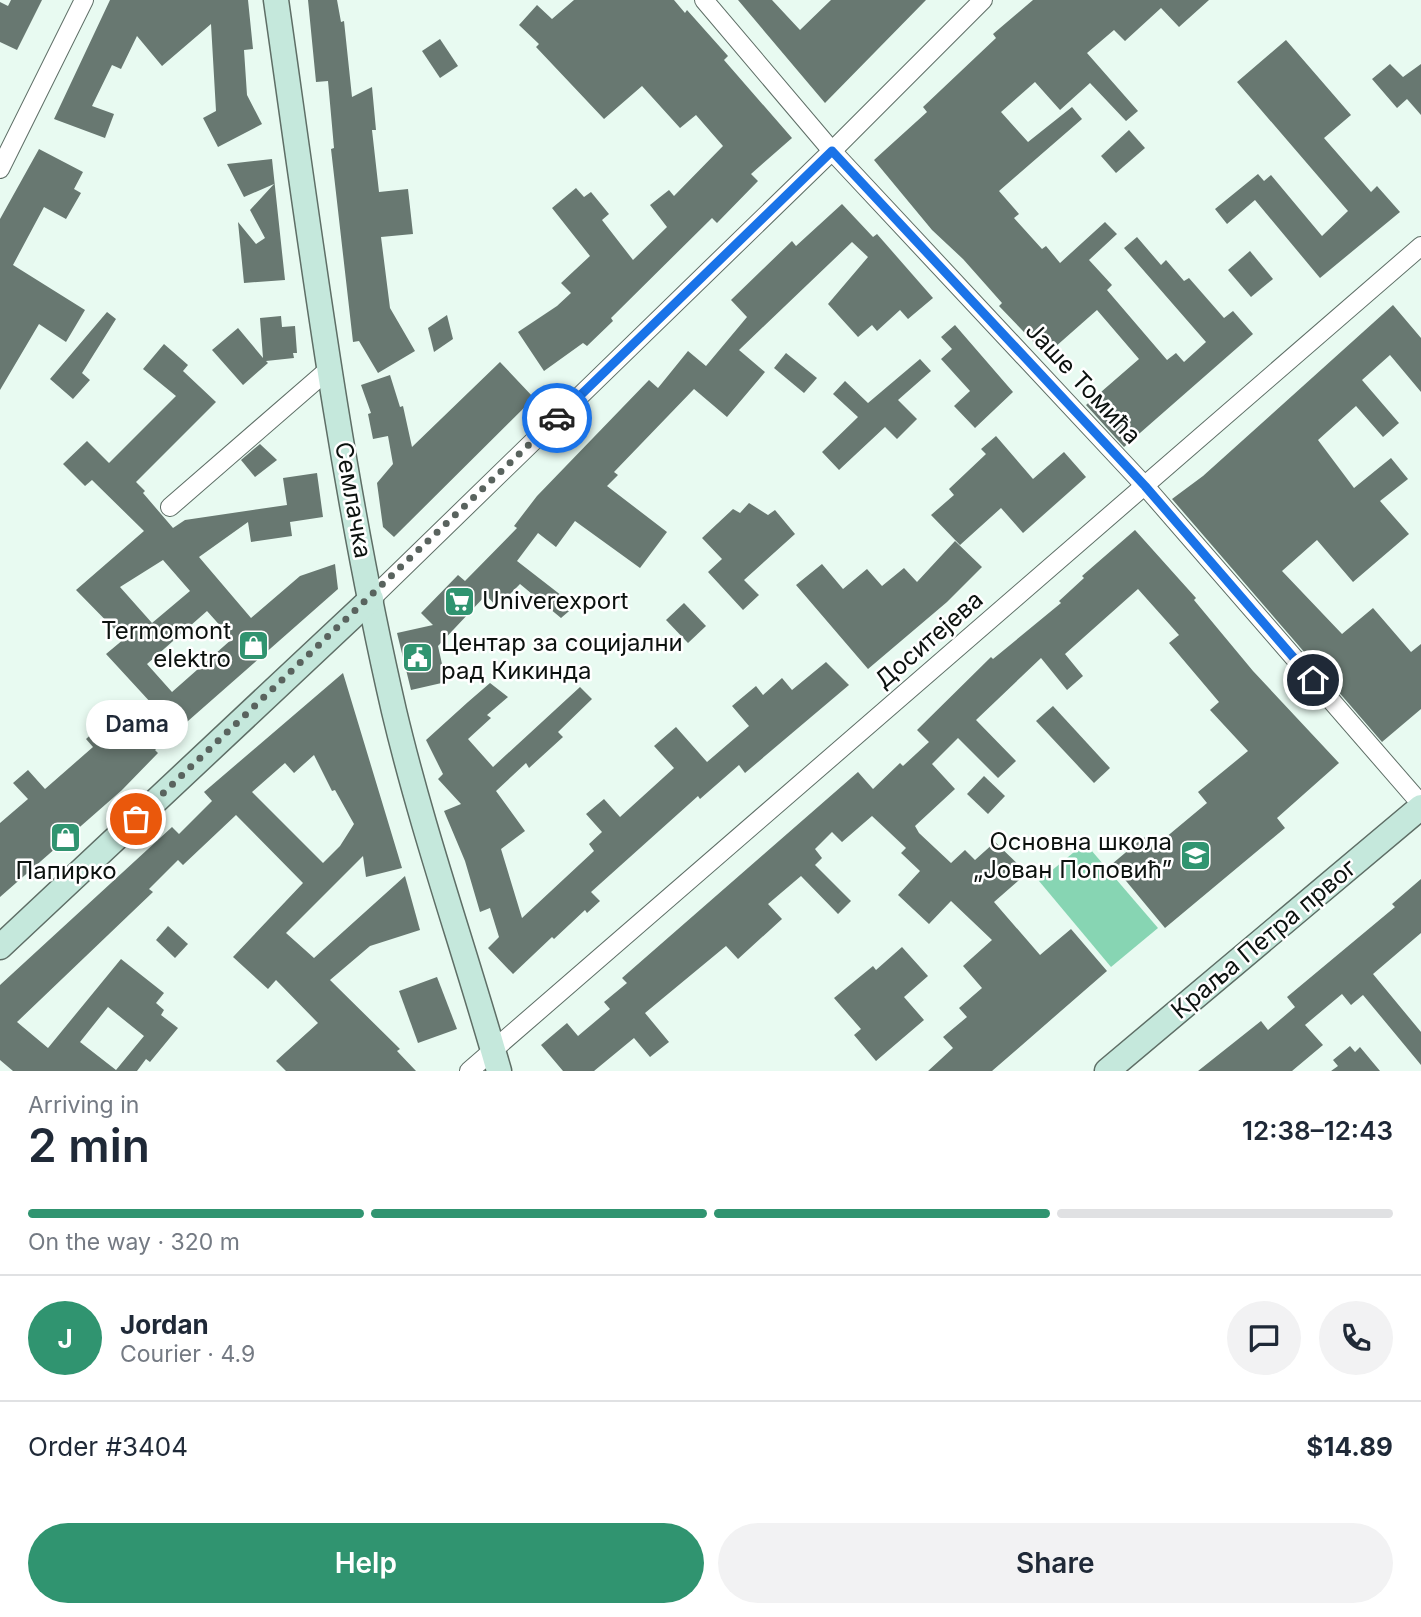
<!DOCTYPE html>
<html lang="en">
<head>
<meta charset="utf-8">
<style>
  :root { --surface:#fff; --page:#f2f2f3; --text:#1f2937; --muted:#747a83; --line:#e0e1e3; --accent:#309470 }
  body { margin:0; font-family:Inter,sans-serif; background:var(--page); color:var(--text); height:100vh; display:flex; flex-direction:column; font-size:26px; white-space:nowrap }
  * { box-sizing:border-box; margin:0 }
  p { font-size:23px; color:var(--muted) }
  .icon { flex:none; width:38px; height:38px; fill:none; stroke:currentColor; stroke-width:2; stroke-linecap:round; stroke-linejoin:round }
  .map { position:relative; height:1071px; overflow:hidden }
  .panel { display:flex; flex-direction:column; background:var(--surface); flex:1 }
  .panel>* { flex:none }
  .pin { position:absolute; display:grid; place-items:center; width:60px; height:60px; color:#fff; margin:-30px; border:4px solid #fff; border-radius:50%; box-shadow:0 2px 7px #0007 }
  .courier { position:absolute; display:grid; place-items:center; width:70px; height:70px; margin:-35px; border:5px solid #1a73e8; border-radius:50%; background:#fff; color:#222; box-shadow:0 2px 9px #0007 }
  .bubble { position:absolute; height:49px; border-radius:24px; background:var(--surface); box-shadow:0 4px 10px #0003; font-size:23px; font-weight:600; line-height:49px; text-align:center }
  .headline em { font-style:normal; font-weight:600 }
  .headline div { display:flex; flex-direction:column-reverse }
  .headline { display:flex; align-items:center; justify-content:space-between; height:119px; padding:0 28px }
  h1 { font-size:46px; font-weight:600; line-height:52px }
  .bar { display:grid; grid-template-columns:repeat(4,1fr); gap:10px 7px; align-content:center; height:84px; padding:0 28px }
  .bar i { height:9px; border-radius:5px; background:var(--line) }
  .bar .active { background:var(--accent) }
  .bar p { grid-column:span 4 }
  .line { display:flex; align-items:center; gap:18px; padding:0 28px; border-top:2px solid var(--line) }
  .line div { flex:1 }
  .round { display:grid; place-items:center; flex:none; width:74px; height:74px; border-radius:37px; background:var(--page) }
  .action { display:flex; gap:14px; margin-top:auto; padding:14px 28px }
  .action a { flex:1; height:80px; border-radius:42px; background:var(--accent); color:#fff; font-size:28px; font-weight:600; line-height:80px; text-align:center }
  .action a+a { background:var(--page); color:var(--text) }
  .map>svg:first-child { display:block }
  .green { fill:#87d5b3 }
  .building { fill:#687871; fill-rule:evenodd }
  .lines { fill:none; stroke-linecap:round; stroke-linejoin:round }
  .street-casing { stroke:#5e6e66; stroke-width:20 }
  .secondary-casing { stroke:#5e6e66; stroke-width:27 }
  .street { stroke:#fff; stroke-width:18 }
  .secondary { stroke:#c5e8dc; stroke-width:24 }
  .done { stroke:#59635e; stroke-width:7; stroke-dasharray:0 12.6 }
  .route { stroke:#1a73e8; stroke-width:9 }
  .labels { text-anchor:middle; stroke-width:5; stroke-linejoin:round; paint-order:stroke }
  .street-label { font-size:24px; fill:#0c120f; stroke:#fff }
  .poi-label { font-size:24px; fill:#0c120f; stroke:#fff; text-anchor:start }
</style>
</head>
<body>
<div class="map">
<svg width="1421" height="1071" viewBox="0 0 1421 1071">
  <rect width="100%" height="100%" fill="#e8faf1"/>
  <!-- green -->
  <path class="green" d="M1085,843L1158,928L1111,967L1039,881Z"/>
  <!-- building -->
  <g class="building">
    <path d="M11,0H42L17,50L0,42V2L8,6Z"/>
    <path d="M110,0H248L253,49L244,50L247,95L262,124L218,147L203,118L216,111L211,24L162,66L137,36L121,69L112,65L92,106L114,114L105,138L54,119Z"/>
    <path d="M308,0H337L341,22L344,21L352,97L372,87L376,130H372L379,192L408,189L413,234L381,237L390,308L415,351L378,373L359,341L353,342L331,149L334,148L328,81L316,82Z"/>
    <path d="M574,0H674L685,13L687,10L728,56L724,60L792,138L751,174L758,181L717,223L712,218L611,318L613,321L587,346L583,343L544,371L518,332L557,306L571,293L561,283L590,256L552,208L576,188L584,197L591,192L609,214L602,220L633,260L667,227L650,205L669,190L674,196L723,146L696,115L680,128L642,86L604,119L536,47L539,44L519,25L537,5L552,19Z"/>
    <path d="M738,0H772L800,30L831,0H926L825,103Z"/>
    <path d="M1033,0H1209L1179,27L1161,8L1125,41L1114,30L1087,53L1138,111L1126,121L1090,83L1060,110L1035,82L1001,112L1028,142L1072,107L1082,119L999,191L1019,214L1014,218L1042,249L1046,246L1060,263L1105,222L1117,234L1089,260L1112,285L1107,290L1167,360L1176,353L1184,362L1206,342L1124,248L1137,237L1161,265L1166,260L1184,281L1189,278L1224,318L1233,311L1253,334L1124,447L1086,405L1139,359L1097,310L1046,355L999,306L1002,303L963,259L932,230L874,160L927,112L923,107L996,38L993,34Z"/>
    <path d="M440,39L458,66L440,78L422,51Z"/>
    <path d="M1286,40L1351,115L1324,138L1371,192L1377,186L1400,212L1320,278L1255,200L1227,224L1215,209L1258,174L1264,181L1271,175L1322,236L1348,211L1237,82Z"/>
    <path d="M1390,64L1403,77L1421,64V115L1407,99L1397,108L1372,79Z"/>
    <path d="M1129,130L1145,148L1116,173L1101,156Z"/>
    <path d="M39,149L83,172L74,189L81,193L66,219L44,207L13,265L85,310L66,342L39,324L0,390V219Z"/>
    <path d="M272,159L285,280L244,283L238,222L256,244L265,238L250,210L274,184L244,197L227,164Z"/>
    <path d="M842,204L873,237L877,234L933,298L908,319L900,310L877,331L872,325L858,337L828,304L868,257L852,242L739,350L765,372L727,417L694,389L614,472L618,475L607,486L667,532L640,568L575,521L556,547L538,533L517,561L575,606L561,618L520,584L497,607L486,595L438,646L446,682L411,690L397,633L433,625L421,613L458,575L465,581L517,528L514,526L537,496L649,380L658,388L688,351L706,366L747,317L731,300L792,241L796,246Z"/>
    <path d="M1250,251L1273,279L1251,297L1228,270Z"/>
    <path d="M1393,305L1421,338V392L1390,355L1362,380L1399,423L1383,437L1356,406L1318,440L1354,488L1391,458L1408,479L1380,501L1409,534L1353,582L1317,540L1282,571L1342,634L1373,608L1411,652L1421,644V709L1382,742L1172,499L1203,476Z"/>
    <path d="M107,312L116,319L82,373L90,380L73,399L50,379Z"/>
    <path d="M447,315L453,339L434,352L428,328Z"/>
    <path d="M281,316L282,327L295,326L297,353H293L294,358L266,361L268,363L243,385L212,350L238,328L263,358L260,318Z"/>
    <path d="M955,325L1013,392L975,428L954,406L970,391L941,359L952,349L941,337Z"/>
    <path d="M164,344L188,365L183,371L216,402L136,482L145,491L143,493L173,528L185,520L287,505L283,478L317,473L323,517L290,522L292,536L251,542L248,522L199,557L251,618L300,576L335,564L338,589L155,750L158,753L122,790L0,897V823L28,799L13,783L28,770L45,789L93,747L86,739L106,721L118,734L152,704L106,654L124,639L76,590L144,531L92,480L85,486L63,464L87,441L109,463L176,396L143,369ZM163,560L190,591L152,623L120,587ZM207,611L232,639L172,692L147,664Z"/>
    <path d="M786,353L817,378L804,393L774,368Z"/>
    <path d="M920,359L931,371L898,400L917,419L897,439L885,427L839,470L822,452L858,417L833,394L845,381L868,403Z"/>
    <path d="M500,362L534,398L394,537L383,527L377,483L393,464L388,436L373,439L368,414L371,413L361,385L390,375L400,407L403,406L412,447Z"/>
    <path d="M996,436L1033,479L1064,452L1086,477L1023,533L1001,508L960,545L931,515L954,495L949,489L986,454L981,449Z"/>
    <path d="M260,444L277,460L255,477L241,460Z"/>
    <path d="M749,503L768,515L775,510L795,534L744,580L759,595L743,610L708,572L722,559L702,538L733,509L740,513Z"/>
    <path d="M1135,530L1196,598L1194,600L1253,671L1339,763L1277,818L1285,828L1165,928L1112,864L1144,837L1153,848L1207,803L1198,792L1248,751L1210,710L1219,702L1169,643L1179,635L1138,589L1065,654L1083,676L1067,690L1041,658L976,720L1016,761L998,778L958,738L932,764L955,789L915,826L919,833L951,863L965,850L975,860L995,842L1027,873L994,902L1040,955L1071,929L1107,971L992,1071H928L953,1048L943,1037L967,1017L959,1008L982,988L963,966L992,940L951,901L929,924L898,895L920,871L901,853L906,848L872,816L842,842L832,832L815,849L822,858L815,865L851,901L838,914L801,876L768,904L782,919L738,959L726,946L645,1013L669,1042L650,1057L634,1038L594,1071H563L541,1045L567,1023L578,1036L610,1009L604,1002L627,983L622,978L858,772L873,789L900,763L903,766L929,742L917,730L991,657L993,659L1061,603L1059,601L1084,578L1082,576Z"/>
    <path d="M955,541L982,567L947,602L868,669L796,585L822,564L843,589L867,569L882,586L904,568L917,582Z"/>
    <path d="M684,603L706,626L688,643L666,620Z"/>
    <path d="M826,662L849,685L745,773L739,765L700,799L698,796L591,892L600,901L587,913L585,910L554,939L552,937L513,974L488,948L499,937L490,908L480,912L465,861L444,811L461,804L438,779L443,774L426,740L468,702L490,683L508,697L487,715L491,718L468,739L493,767L580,687L592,699L558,732L563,737L529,768L526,763L496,791L525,831L501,849L522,918L594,851L589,844L602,832L586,814L604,799L620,817L674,768L654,746L676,727L707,762L749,726L732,706L756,686L763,695L782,678L792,690Z"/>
    <path d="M343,673L402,868L366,877L363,856L286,933L314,958L405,876L420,930L370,946L330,980L400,1049L397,1051L416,1071H286L276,1061L318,1023L276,980L268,989L233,957L303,883L236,815L183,865L178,860L149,889L153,892L17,1022L48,1048L121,959L164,993L156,1003L164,1010L161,1015L178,1028L150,1062L146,1059L137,1071H13L0,1060V985L172,827L179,834L212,801L204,792ZM314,755L332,791L335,790L354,824L340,846L323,863L252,792L285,763L294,773ZM108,1007L144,1036L116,1070L80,1042Z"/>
    <path d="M1053,706L1110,768L1094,783L1036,721Z"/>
    <path d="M984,776L1005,796L988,814L967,794Z"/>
    <path d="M1421,879V933L1373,974L1421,1032V1065L1363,995L1351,1005L1342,994L1305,1025L1323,1045L1292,1071H1198L1261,1021L1268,1030L1295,1007L1287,997L1395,907L1392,904Z"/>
    <path d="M168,926L188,944L175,958L156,940Z"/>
    <path d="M902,947L928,976L904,997L924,1020L876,1061L854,1035L861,1029L834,998L873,966L876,970Z"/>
    <path d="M437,977L457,1029L418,1043L399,991Z"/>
    <path d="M1350,1046L1355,1052L1360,1047L1380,1071H1331L1338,1066L1333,1060Z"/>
  </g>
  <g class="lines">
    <defs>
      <g id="street">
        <path d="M704,0L832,151L1145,486L1421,804"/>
        <path d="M0,169L84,0"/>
        <path d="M170,507L329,369"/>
        <path d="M371,599L832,151L983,0"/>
        <path d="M469,1071L1421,246"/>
      </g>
      <g id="secondary">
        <path d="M276,0C310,238 340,477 394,711C423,833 465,951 499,1071"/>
        <path d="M0,947L371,599"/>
        <path d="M1107,1071L1421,807"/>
      </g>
    </defs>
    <!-- street casing -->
    <use href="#street" class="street-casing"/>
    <!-- secondary casing -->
    <use href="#secondary" class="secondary-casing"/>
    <!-- street -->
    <use href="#street" class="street"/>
    <!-- secondary -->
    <use href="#secondary" class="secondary"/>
  </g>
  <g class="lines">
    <!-- done -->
    <path class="done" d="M136,819L557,418"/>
    <!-- route -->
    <path class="route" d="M557,418L832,151L1145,486L1313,680"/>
  </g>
  <!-- icons -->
  <defs>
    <symbol id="supermarket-square" viewBox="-11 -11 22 22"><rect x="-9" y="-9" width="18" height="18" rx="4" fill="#309470" stroke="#fff"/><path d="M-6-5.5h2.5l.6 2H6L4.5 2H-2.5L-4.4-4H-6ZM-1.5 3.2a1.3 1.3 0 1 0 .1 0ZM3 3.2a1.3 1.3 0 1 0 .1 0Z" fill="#fff"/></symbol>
    <symbol id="shop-square" viewBox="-11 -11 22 22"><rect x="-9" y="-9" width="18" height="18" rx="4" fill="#309470" stroke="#fff"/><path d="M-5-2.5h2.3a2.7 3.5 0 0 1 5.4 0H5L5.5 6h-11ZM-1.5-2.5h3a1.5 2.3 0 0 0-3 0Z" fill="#fff"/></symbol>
    <symbol id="civic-square" viewBox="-11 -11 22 22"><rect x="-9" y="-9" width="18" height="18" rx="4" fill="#309470" stroke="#fff"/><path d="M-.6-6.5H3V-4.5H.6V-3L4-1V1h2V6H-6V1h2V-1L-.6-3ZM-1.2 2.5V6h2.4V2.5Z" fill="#fff"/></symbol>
    <symbol id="school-square" viewBox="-11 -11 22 22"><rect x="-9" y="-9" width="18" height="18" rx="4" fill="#309470" stroke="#fff"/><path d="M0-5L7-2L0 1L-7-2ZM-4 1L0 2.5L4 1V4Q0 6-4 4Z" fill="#fff"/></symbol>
  </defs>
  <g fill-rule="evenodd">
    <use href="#supermarket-square" x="442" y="584" width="35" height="35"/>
    <use href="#shop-square" x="236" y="628" width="35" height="35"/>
    <use href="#civic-square" x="400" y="640" width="35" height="35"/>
    <use href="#shop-square" x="48" y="820" width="35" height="35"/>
    <use href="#school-square" x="1178" y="838" width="35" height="35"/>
  </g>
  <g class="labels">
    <!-- street labels -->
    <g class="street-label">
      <text transform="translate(1083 383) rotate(47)" y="8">Јаше Томића</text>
      <text transform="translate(353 500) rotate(80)" y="8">Семлачка</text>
      <text transform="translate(929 640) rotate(-41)" y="8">Доситејева</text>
      <text transform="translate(1264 939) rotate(-40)" y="8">Краља Петра првог</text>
    </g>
    <!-- poi labels -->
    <g class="poi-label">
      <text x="482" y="609">Univerexport</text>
      <text x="231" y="639" text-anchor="end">Termomont<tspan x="231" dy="28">elektro</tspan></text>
      <text x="441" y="651">Центар за социјални<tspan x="441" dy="28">рад Кикинда</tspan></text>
      <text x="1172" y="850" text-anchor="end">Основна школа<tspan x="1172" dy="28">„Јован Поповић”</tspan></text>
      <text x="66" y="879" text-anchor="middle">Папирко</text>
    </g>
  </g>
</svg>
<div class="pin" style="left:136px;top:819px;background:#ea580c"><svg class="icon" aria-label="bag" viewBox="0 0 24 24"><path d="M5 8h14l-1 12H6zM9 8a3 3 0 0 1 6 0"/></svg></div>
<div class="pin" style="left:1313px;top:680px;background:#1f2937"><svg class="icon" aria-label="home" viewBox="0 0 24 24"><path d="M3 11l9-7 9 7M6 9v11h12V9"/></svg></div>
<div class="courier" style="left:557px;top:418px"><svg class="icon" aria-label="car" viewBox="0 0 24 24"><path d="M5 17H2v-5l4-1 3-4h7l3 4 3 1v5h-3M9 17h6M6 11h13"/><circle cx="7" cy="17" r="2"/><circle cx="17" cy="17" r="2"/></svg></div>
<div class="bubble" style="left:86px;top:700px;width:102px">Dama</div>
</div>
<section class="panel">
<div class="headline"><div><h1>2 min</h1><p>Arriving in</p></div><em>12:38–12:43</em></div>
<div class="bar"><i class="active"></i><i class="active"></i><i class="active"></i><i></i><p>On the way · 320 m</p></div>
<div class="line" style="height:126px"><b class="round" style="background:var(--accent);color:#fff">J</b><div><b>Jordan</b><p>Courier · 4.9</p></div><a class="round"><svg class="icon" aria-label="chat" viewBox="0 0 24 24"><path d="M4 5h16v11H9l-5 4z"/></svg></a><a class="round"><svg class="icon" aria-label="phone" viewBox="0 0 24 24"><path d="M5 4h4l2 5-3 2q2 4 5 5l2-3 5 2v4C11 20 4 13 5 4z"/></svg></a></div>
<div class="line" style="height:91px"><div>Order #3404</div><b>$14.89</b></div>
<div class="action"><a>Help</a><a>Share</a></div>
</section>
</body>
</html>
